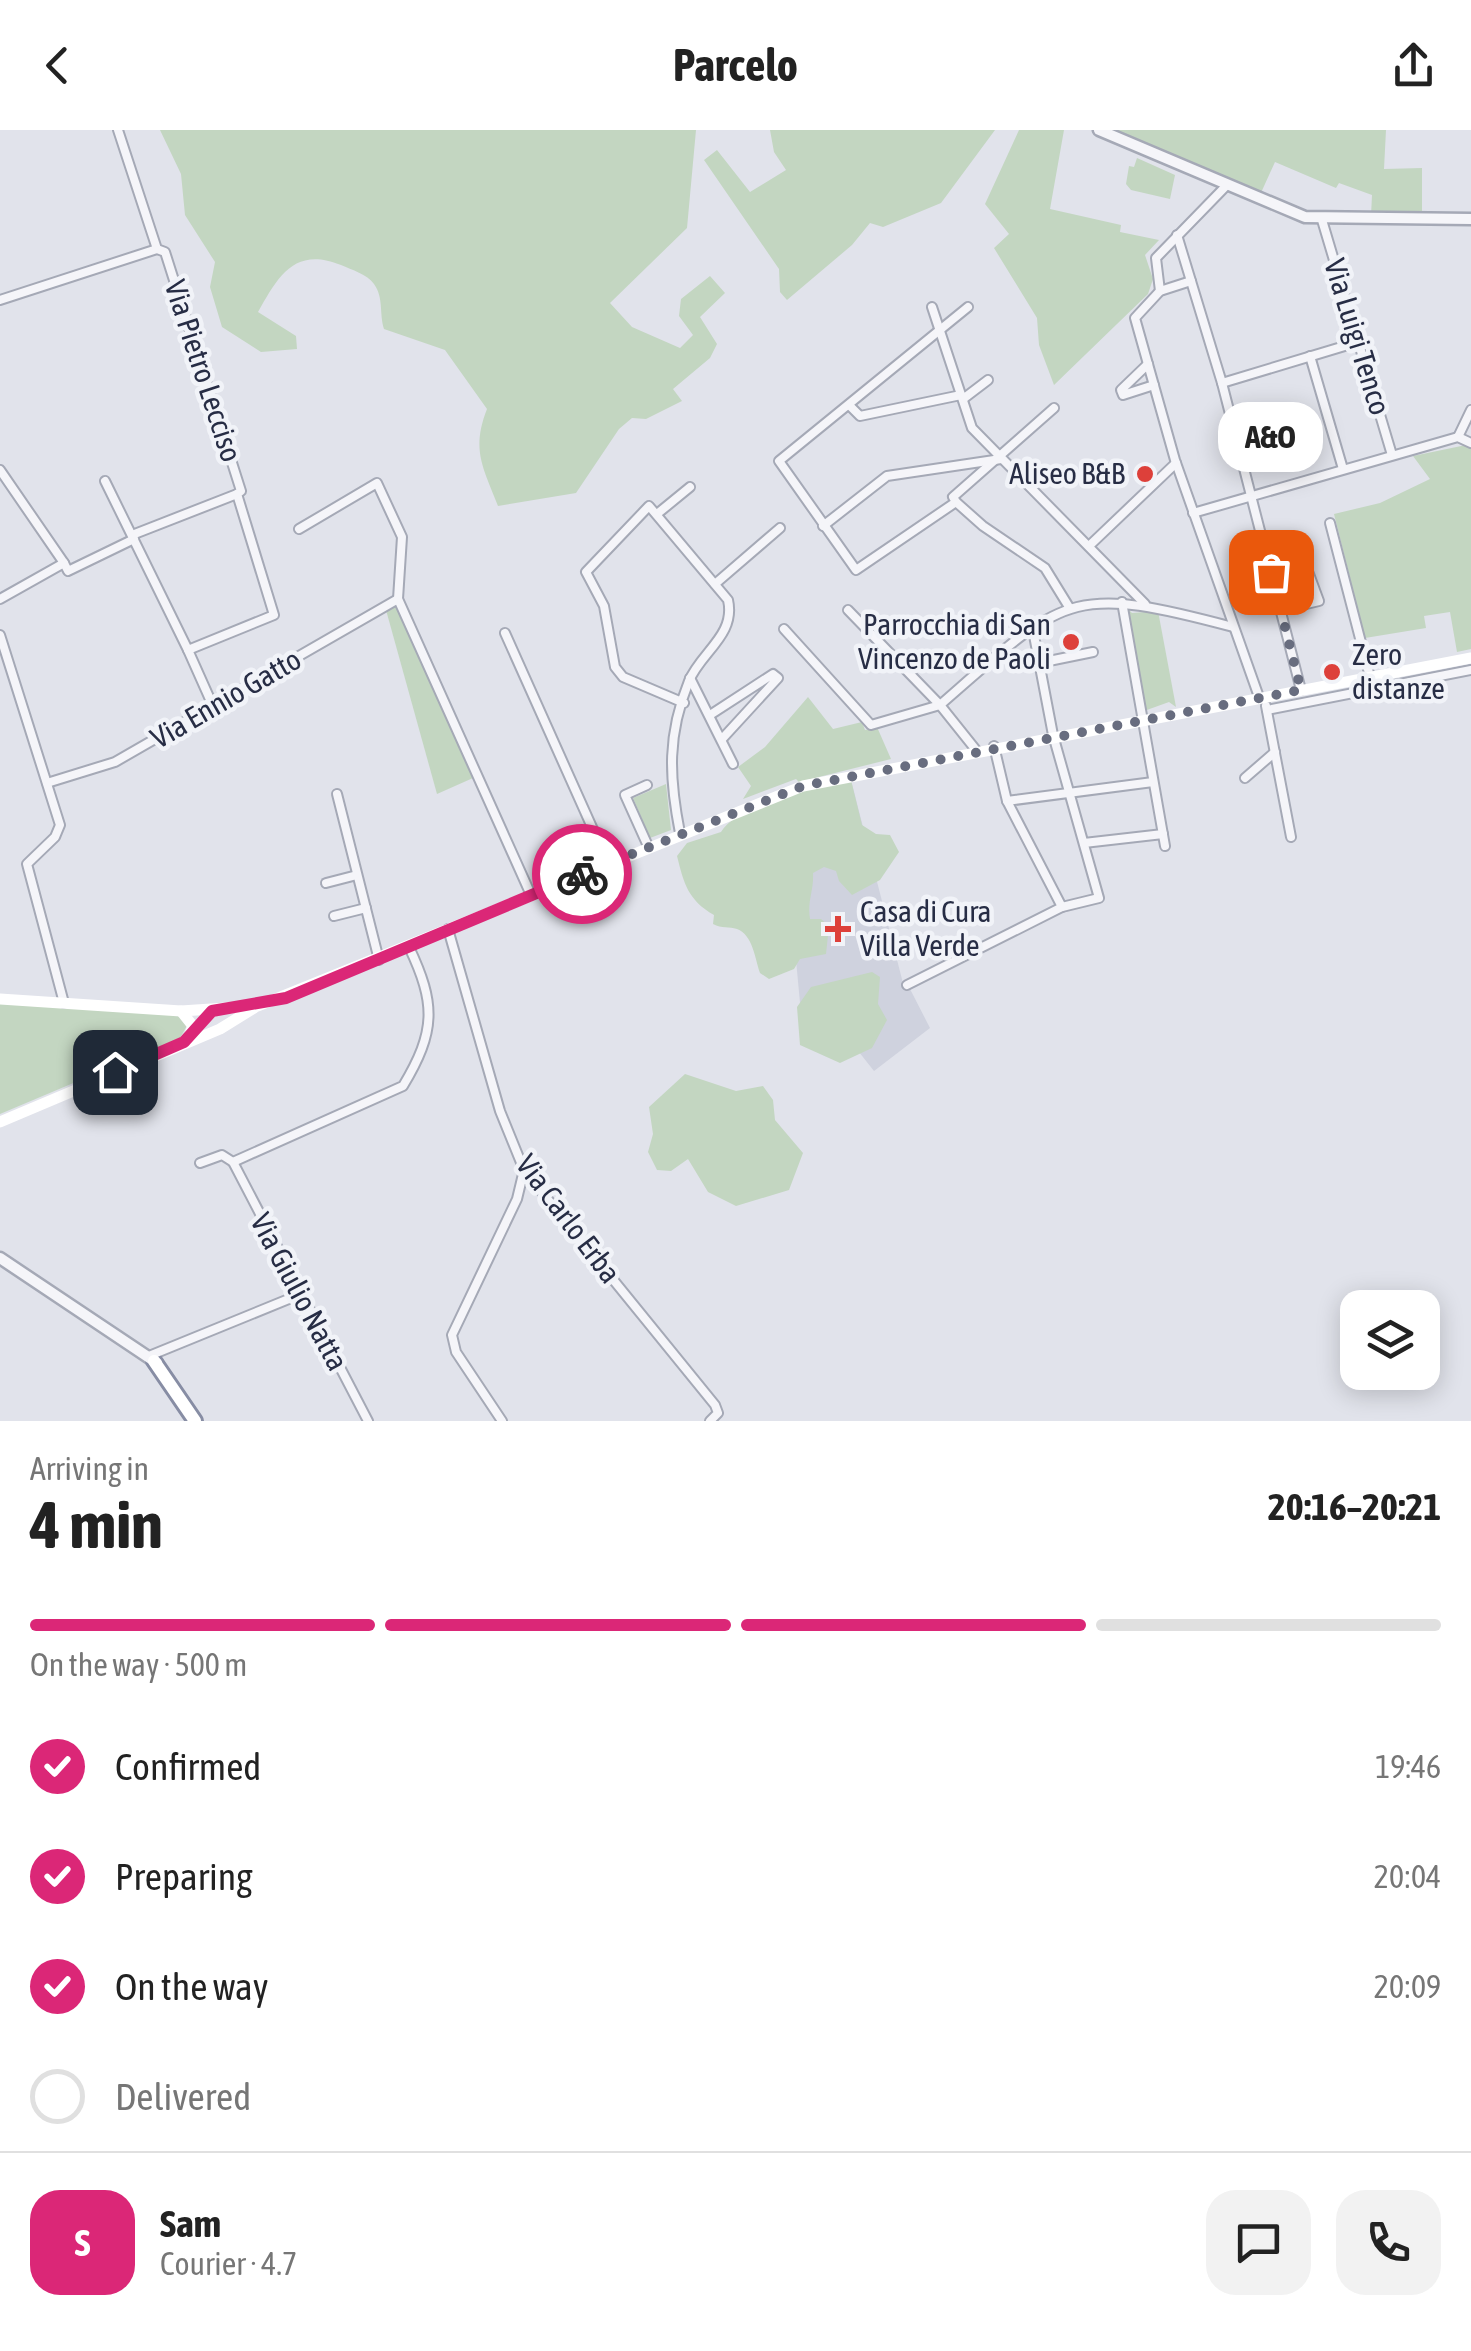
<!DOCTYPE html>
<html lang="en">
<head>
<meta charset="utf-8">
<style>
  :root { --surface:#fff; --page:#f2f2f2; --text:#222; --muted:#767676; --line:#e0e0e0; --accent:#db2777 }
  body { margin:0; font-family:"Asap Condensed",sans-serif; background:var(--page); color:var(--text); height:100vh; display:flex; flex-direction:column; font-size:38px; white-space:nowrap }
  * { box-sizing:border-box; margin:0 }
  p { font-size:32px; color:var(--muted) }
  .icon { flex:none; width:55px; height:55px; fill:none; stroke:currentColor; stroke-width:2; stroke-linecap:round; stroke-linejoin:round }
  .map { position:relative; height:1291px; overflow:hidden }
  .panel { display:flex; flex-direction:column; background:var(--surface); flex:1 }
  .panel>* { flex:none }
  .tools { position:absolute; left:1340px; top:1160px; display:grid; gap:20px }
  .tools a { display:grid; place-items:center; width:100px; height:100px; border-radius:20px; background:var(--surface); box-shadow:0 5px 25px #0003; font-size:50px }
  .pin { position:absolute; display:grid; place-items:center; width:85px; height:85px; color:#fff; margin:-42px; border-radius:20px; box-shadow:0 5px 15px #0006 }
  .courier { position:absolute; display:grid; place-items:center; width:100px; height:100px; margin:-50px; border:8px solid #db2777; border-radius:50%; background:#fff; color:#222; box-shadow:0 2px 12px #0007 }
  .bubble { position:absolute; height:70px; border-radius:30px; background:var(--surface); box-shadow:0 5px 25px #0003; font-size:32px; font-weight:700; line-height:70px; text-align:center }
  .summary em { font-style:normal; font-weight:700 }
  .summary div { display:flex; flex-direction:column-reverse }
  .summary { display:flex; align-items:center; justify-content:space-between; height:170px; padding:0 30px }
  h1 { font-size:65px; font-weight:700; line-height:75px }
  .bar { display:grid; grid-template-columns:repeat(4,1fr); gap:15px 10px; align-content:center; height:120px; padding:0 30px }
  .bar i { height:12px; border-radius:8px; background:var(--line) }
  .bar .active { background:var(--accent) }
  .bar p { grid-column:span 4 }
  .line { display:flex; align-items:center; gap:25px; padding:0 30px; border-top:2px solid var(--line) }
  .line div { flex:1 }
  .round { display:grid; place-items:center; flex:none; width:105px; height:105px; border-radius:30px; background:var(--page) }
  ol { padding:0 30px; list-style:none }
  li { display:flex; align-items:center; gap:30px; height:110px }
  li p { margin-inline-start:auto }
  li .icon { padding:10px; border-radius:50%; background:var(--accent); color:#fff; stroke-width:4 }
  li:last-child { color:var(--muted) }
  li i { width:55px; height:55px; border:5px solid var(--line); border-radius:50% }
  header { display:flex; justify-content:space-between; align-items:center; height:130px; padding:0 30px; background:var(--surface); font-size:45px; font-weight:700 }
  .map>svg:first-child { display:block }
  .built { fill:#cfd2de }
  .green { fill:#c3d6c1 }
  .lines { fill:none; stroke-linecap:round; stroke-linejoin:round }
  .minor-casing { stroke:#a5a9b6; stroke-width:12 }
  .tertiary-casing { stroke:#a5a9b6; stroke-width:15 }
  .trunk-casing { stroke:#878da4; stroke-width:18 }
  .minor { stroke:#f5f5f9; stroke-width:8 }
  .tertiary { stroke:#f5f5f9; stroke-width:10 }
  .secondary { stroke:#fff; stroke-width:11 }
  .trunk { stroke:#fff; stroke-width:12 }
  .done { stroke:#686d7f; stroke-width:10; stroke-dasharray:0 18 }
  .route { stroke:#db2777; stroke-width:12 }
  .poi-dot { fill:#dd403a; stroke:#f1f3f8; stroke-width:4 }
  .labels { text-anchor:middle; stroke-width:9; stroke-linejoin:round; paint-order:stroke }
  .street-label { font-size:30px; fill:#272d45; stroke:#f1f3f8 }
  .poi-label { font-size:30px; fill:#272d45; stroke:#f1f3f8; text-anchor:end }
</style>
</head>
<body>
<header><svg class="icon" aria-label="back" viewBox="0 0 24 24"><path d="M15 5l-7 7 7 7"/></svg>Parcelo<svg class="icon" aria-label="share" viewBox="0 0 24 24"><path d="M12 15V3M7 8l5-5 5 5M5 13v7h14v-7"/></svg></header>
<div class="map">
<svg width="1471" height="1291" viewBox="0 0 1471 1291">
  <rect width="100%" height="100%" fill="#e1e3eb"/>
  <!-- built -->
  <path class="built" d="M851,650L905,861L910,859L930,898L874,941L840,898L802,894L796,830L812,658Z"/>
  <!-- green -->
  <g class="green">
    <path d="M160,0H696L687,98L610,173L632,197L680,218L693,205L679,186L681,169L710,146L725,163L700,187L717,214L710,228L673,259L682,271L646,289L632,288L619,299L576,363L498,376C483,337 471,320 487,279L445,220L384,199C379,183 384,168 374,154C367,144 352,140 341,135C294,116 278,147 258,182L296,206L297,219L261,222L222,197L210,157L215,132L185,85L181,44Z"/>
    <path d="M770,0H995L941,73L883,97L870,93L852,115L787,170L780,162L779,139L704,30L717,20L750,62L786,40L774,22Z"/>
    <path d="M1019,0H1064L1050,79L1121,95L1120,102L1159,110L1145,125L1153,149L1148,164L1054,255L1039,215L1037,188L994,118L1009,104L985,74Z"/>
    <path d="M1109,0H1386L1384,39L1422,38V83L1371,86L1372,65L1339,53L1336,58L1275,32L1260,65Z"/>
    <path d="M1137,28L1175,45L1170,69L1131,60L1126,54L1129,36L1134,37Z"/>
    <path d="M1471,314V519L1457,522L1450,482L1424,486L1426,498L1365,508L1334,384L1380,373L1430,349L1413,326Z"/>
    <path d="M395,475L473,648L437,664L386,480Z"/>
    <path d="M1126,477L1132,483L1158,481L1176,577L1169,572L1144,581Z"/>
    <path d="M808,567L833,599L862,592L865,600L877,597L891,629L799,652L796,649L743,669L751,656L738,637L765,617Z"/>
    <path d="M851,650L862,695L876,704L890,705L899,722L880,750L852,765L839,751L836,741L824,737L813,743C814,761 807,771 810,789H821L829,796L826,824L800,829L794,839L769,849L760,843C755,829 753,805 737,799C729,796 722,799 713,794L714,785C688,770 684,754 677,726L687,713L721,702C737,674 818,657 851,650Z"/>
    <path d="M666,654L671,700L650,708L633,668Z"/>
    <path d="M872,842L880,847L878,874L887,890L872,918L840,933L800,915L797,877L811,857Z"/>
    <path d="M0,872L180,884L189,892L180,908L0,984Z"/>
    <path d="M685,944L736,961L763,956L773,970L775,990L803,1023L789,1060L736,1076L708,1062L688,1029L671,1041L657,1040L648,1022L653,1004L649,977Z"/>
  </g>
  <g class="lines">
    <defs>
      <g id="minor">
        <path d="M1322,90L1392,325"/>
        <path d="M1177,105L1222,253L1301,560"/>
        <path d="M1191,151L1160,161L1135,188L1175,330L1259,567"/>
        <path d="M1160,161L1156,128L1226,56"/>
        <path d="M0,170L157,119"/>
        <path d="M932,177L972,298L1145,474"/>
        <path d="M968,177L779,331L856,440L956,372L953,367L1054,278"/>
        <path d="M1310,226L1343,339"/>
        <path d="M1148,234L1121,260L1123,265L1154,255"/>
        <path d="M1222,253L1358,212"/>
        <path d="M963,269L988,250"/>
        <path d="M849,275L860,286L961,265"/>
        <path d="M1458,307L1471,280"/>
        <path d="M0,340L64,433L0,469"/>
        <path d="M105,351L188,520L274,485L237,364L241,361L165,122L157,119L118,0"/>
        <path d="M956,372L983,396L1045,438L1069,477"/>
        <path d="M1193,383L1458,307L1471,313"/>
        <path d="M657,384L690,357"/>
        <path d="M1330,393L1370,547"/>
        <path d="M823,396L887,346L1001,329"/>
        <path d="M299,399L377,353L402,407L398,469L531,765"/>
        <path d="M132,405L237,364"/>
        <path d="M1089,416L1176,333"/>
        <path d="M64,433L68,441L134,409"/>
        <path d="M715,454L780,398"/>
        <path d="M1122,472L1165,716"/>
        <path d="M848,480L940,575"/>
        <path d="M1281,480L1319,471L1302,425"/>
        <path d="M784,499L871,595L940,575"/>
        <path d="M505,503L608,733"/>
        <path d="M0,505L60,695L55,707L27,734L64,873"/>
        <path d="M188,520L213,576"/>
        <path d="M1039,533L1093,522"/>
        <path d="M690,548L733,634"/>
        <path d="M1266,576L1291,707"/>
        <path d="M1267,580L1471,540"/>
        <path d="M710,585L773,544L778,548L722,609"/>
        <path d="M994,616L1007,671L1062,777"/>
        <path d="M976,620L940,575C1065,466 1068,453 1233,497"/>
        <path d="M1245,648L1275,622"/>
        <path d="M47,653L115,632L398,469"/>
        <path d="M647,655L625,665L648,716"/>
        <path d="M337,664L379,830"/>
        <path d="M1007,671L1153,652"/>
        <path d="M680,703C669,647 667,605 689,551C701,522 736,505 728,470L649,376L586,442L604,476L615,537L623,547L684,573"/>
        <path d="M1084,713L1163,704"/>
        <path d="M326,753L357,745"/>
        <path d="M334,786L366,778"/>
        <path d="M448,799L500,981L524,1040L715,1275L718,1283L710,1291"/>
        <path d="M907,855L1062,777L1099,768L1053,605L1032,495"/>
        <path d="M233,1032L368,1291"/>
        <path d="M200,1033L222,1025L233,1032L403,956C436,901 436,874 409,817"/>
        <path d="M149,1226L301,1164"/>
        <path d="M502,1291L456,1222L452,1205L517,1069L524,1040"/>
      </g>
      <g id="tertiary">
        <path d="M1099,0L1305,87L1471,89"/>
        <path d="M0,1128L157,1233"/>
      </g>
      <path id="trunk" d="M154,1231L195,1291"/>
    </defs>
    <!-- minor casing -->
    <use href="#minor" class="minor-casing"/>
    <!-- tertiary casing -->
    <use href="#tertiary" class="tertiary-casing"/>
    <!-- trunk casing -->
    <use href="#trunk" class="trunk-casing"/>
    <!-- minor -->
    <use href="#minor" class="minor"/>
    <!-- tertiary -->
    <use href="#tertiary" class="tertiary"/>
    <!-- secondary -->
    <g class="secondary">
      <path d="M0,869L181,881L258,876L803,656L1471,528"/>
      <path d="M181,881L193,896L188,909"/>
      <path d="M0,992L220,899L254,878"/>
    </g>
    <!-- trunk -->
    <use href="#trunk" class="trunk"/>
  </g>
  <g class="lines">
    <!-- done -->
    <path class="done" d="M582,744L803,656L1301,560L1271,442"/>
    <!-- route -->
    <path class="route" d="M115,942L184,912L212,881L286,868L582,744"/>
  </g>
  <!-- markers -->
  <g class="poi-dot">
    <circle cx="1145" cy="344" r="10"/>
    <circle cx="1071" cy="512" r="10"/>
    <circle cx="1332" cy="542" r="10"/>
    <path d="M833 784h10v10h10v10h-10v10h-10v-10h-10v-10h10z"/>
  </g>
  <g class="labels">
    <!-- street labels -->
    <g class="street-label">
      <text transform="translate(1357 207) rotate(73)" y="10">Via Luigi Tenco</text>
      <text transform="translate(203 241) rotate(72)" y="10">Via Pietro Lecciso</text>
      <text transform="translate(226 569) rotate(-30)" y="10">Via Ennio Gatto</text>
      <text transform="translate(568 1089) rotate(53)" y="10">Via Carlo Erba</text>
      <text transform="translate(299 1162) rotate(62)" y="10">Via Giulio Natta</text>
    </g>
    <!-- poi labels -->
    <g class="poi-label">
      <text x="1125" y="354">Aliseo B&amp;B</text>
      <text x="1051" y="505">Parrocchia di San<tspan x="1051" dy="34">Vincenzo de Paoli</tspan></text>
      <text x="1352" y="535" text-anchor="start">Zero<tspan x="1352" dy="34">distanze</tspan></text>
      <text x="860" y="792" text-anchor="start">Casa di Cura<tspan x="860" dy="34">Villa Verde</tspan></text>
    </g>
  </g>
</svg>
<div class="tools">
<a><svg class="icon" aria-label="layers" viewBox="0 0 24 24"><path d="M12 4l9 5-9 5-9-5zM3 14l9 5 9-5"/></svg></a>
</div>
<div class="pin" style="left:1271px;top:442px;background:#ea580c"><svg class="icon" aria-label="bag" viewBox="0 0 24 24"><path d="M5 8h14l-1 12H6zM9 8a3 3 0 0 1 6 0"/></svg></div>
<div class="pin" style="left:115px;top:942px;background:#1f2937"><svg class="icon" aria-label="home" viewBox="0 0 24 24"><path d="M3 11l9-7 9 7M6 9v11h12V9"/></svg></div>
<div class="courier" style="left:582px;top:744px"><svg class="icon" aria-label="bike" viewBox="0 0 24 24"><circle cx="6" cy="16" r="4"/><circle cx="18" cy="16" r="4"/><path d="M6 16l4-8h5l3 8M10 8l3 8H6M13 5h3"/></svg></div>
<div class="bubble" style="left:1218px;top:272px;width:105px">A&amp;O</div>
</div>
<section class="panel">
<div class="summary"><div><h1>4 min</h1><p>Arriving in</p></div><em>20:16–20:21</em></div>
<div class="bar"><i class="active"></i><i class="active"></i><i class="active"></i><i></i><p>On the way · 500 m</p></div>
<ol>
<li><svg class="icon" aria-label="check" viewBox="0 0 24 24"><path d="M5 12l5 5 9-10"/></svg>Confirmed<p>19:46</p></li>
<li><svg class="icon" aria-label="check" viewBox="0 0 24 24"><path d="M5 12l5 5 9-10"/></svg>Preparing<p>20:04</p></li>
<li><svg class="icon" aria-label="check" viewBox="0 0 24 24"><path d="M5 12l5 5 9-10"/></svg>On the way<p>20:09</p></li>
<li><i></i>Delivered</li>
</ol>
<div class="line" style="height:180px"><b class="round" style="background:var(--accent);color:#fff">S</b><div><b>Sam</b><p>Courier · 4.7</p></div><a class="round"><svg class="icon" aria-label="chat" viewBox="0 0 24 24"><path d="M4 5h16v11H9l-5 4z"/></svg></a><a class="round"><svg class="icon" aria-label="phone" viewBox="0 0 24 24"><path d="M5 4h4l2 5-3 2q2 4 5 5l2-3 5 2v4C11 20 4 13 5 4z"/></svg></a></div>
</section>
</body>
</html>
